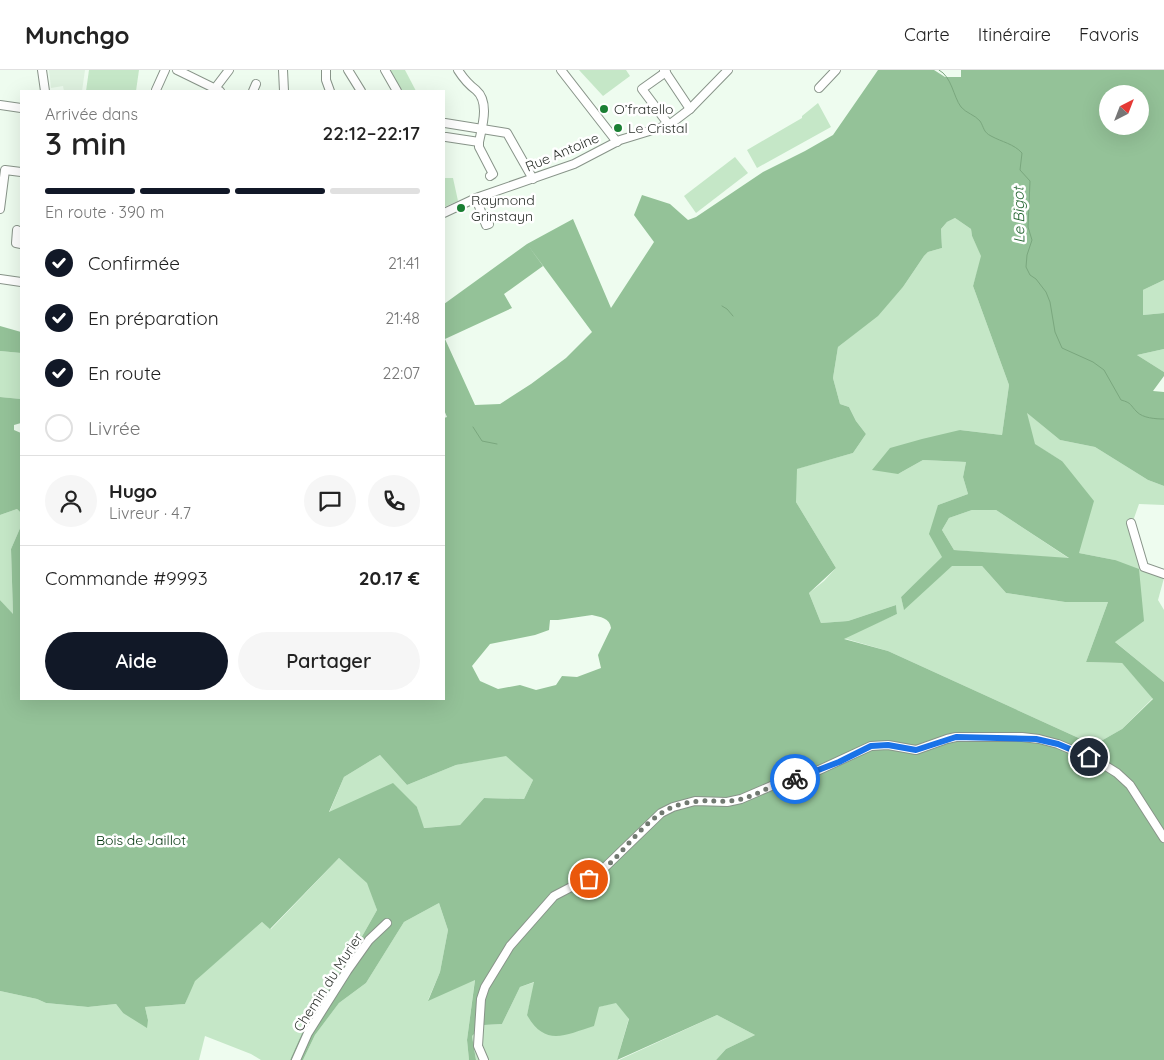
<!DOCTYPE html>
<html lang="fr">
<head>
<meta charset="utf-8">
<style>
  :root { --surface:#fff; --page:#f6f6f6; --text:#222; --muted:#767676; --line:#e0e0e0; --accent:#111827 }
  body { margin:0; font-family:Quicksand,sans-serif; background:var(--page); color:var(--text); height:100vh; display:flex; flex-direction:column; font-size:19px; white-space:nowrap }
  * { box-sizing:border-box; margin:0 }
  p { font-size:16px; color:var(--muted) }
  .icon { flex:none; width:28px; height:28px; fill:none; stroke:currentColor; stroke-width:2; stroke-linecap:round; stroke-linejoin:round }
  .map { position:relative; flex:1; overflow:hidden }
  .panel { position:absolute; left:20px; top:20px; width:425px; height:610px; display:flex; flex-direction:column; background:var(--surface); border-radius:0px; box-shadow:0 5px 20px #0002 }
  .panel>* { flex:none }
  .needle { width:32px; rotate:42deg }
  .fabs { position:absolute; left:1099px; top:15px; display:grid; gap:10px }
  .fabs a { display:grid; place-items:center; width:50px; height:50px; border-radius:50%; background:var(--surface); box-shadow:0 5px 20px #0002; font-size:25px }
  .pin { position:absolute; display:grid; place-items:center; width:42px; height:42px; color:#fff; margin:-21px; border:2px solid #fff; border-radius:50%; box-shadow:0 1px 5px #0007 }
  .courier { position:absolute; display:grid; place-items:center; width:50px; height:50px; margin:-25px; border:4px solid #1a73e8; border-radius:50%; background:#fff; color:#222; box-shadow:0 1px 6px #0007 }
  .headline em { font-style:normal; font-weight:600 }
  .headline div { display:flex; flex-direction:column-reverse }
  .headline { display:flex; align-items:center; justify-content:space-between; height:85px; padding:0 25px }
  h1 { font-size:32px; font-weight:600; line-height:38px }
  .bar { display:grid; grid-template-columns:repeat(4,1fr); gap:8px 5px; align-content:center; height:60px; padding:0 25px }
  .bar i { height:6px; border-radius:4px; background:var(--line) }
  .bar .current { background:var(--accent) }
  .bar p { grid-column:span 4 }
  .line { display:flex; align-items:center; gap:12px; padding:0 25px; border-top:1px solid var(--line) }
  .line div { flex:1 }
  .round { display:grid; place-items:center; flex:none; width:52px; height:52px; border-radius:26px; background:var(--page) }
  ol { padding:0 25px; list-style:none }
  li { display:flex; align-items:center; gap:15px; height:55px }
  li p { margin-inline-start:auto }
  li .icon { padding:5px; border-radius:50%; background:var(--accent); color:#fff; stroke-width:4 }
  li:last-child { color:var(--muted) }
  li i { width:28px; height:28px; border:2px solid var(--line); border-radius:50% }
  .action { display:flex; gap:10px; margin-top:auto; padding:10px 25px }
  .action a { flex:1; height:58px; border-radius:30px; background:var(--accent); color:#fff; font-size:20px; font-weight:600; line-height:58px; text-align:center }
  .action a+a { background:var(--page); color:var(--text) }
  header { display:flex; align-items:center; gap:30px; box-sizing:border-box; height:70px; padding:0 25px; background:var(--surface); border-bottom:1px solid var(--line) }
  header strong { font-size:24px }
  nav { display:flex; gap:28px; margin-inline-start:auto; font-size:18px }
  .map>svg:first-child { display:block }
  .built { fill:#dff2e0 }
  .green { fill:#c5e7c7 }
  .forest { fill:#94c298; fill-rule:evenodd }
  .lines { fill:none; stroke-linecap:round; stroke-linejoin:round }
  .stream { stroke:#7aa77e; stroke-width:1 }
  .minor-casing { stroke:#889489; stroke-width:10 }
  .minor { stroke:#fff; stroke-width:8 }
  .done { stroke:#717971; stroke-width:5; stroke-dasharray:0 9 }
  .route { stroke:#1a73e8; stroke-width:6 }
  .poi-dot { fill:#1a7f33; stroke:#fff; stroke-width:2 }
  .labels { text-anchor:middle; stroke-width:5; stroke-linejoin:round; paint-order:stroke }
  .poi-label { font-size:14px; fill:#2d322d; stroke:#fff; text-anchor:start }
  .street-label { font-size:14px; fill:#2d322d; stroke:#fff }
  .park-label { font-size:14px; fill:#00340c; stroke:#fff }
  .water-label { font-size:15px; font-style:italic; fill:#266732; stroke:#fff }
</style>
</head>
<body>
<header>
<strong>Munchgo</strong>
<nav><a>Carte</a><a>Itinéraire</a><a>Favoris</a></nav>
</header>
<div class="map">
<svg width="1164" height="990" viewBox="0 0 1164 990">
  <rect width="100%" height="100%" fill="#eefcef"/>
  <!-- built -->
  <path class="built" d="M49,0H85L82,21H64L63,16L51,18Z"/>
  <!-- green -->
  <g class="green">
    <path d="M89,0H139L136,21H86Z"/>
    <path d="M389,0H405L416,21H400Z"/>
    <path d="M579,0H626L630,6L603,26Z"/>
    <path d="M818,33L831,57L757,98L747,80L802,48V46Z"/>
    <path d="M735,87L748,103L696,143L684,126Z"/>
    <path d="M444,108H453L458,131L444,137Z"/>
    <path d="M955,148L971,159L972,166L982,186L973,216L1009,315L1002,365L960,360L898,404L923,390L966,392L963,407L968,424L938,435L943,487L901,527L904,539L951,496H982L1006,523L1065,532H1108L1086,592L1122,593L1153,628L1122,659L1094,675L888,581L843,568L897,544L896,535L848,551L821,553L809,523L824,511L836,498L796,432V399L853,383L866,364L856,351L849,337L840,334L833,308L838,277L878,245L903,217L924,186L928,182L942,178L941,159L947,152Z"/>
    <path d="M1164,210V243L1143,245V220Z"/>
    <path d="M1164,279V302L1137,285Z"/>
    <path d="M0,281L21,283V329L0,327Z"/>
    <path d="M1026,342L1060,370L1095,377L1148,410L1164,416V435L1139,434L1133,451L1146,499L1164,508L1158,530L1164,540V612L1114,571L1115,490L1079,483L1062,391L1034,374Z"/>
    <path d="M17,439L21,443V456L11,479L13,545L0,530V445Z"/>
    <path d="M972,440H996L1070,489L954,480L942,460L949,448Z"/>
    <path d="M380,685L407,715L456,695L506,685L533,710L524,729L484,728L460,755L423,758L417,737L329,743L344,707Z"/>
    <path d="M339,788L368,813L377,840L343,900L310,945L290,990H261L251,984L205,966L199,990H0V921L37,929L46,933L88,937L116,934L123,943L148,950L145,937L185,934L194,911L262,852L271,859Z"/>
    <path d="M439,833L448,860L440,902L428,930L475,909L467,970L469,990H303L315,965L339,933L366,913L404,852Z"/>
    <path d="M535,912L527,945L599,937L616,932L629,948L617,990H476L472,966L484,955L502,954L520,917Z"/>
    <path d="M717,945L755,965L726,979L716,990H619Z"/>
  </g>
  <!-- forest -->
  <g class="forest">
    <path d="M878,0H934L945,7H961V0H1164V210L1143,220V245L1164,243V279L1137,285L1164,302V306L1153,321L1164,322V416L1148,410L1095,377L1060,370L1027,343L1035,374L1062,391L1094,431L1079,483L1115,490L1139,499L1144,551L1115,572L1164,612V990H716L726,979L755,965L717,945L617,990L629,949L616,933L599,937L594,956C565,965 545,977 527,945L534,912L520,917L502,954L484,955L472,966L476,990H469L467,970L475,910L428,931L440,902L448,860L439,833L404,852L366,913L339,933L315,965L303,990H290L310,945L343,900L377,840L367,813L339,788L270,859L262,852L195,911L185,934L145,937L148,950L147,958L123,943L116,934L88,937L46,933L37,929L0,921V530L13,544L11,479L21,456V629H444V348L447,347L444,340V234L527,174L543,196L504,224L512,238L445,269L475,335L500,334L531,314L566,288L592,262L527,174L573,149L611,238L654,172L634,145L642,125L670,134L688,150L696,147L763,102L805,81L833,65ZM1108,24H1140V56H1108ZM955,148L971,159L972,166L981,186L973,216L1009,315L1002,365L960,360L922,369L890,378L872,400L898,404L923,390L966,392L963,407L968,424L938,435L929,464L942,487L901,527L904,540L952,496H982L1006,523L1065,532H1108L1086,592L1122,593L1153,629L1122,659L1094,675L888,581L844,569L897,544L896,535L848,551L821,553L809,523L836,498L796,432L797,399L853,383L866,364L856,351L849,337L840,334L833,308L838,277L878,246L903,217L924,186L928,182L942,178L941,159L947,152ZM972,440H996L1069,488L954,480L942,460L949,448ZM592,545C600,547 610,548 611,558L598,585L601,598L577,607L562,606L556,615L536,620L520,615L498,619L480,611L472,596L490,574L535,565L549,560L550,550H558ZM380,685L407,715L456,695L506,686L533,710L524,729L484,728L460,755L424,758L417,737L393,713L329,742L344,707Z"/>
    <path d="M0,256L21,262V283L0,281Z"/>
    <path d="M0,327L21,329V353L14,355V360L21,363V443L17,439L0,445Z"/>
  </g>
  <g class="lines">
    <!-- stream -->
    <g class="stream">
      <path d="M939,0C952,7 953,26 961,37C966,43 975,45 980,51C984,57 983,62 991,66C1002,72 1014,74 1022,83L1020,100L1030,111L1028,157L1032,170L1027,185L1026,197L1030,205L1036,209L1046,222L1050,232L1055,262L1062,278L1093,292L1104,300L1121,330C1132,333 1130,335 1137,342C1143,348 1155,349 1164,349"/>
      <path d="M722,236L727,239L733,246"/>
      <path d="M473,357L482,371L497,374"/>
    </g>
    <defs>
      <g id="minor">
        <path d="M42,0L45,21"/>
        <path d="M177,0L220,21"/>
        <path d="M283,0L284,21"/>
        <path d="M326,0V10L330,21"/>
        <path d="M348,0L361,21"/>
        <path d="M385,0L397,21"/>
        <path d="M458,0C463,8 468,14 476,20C490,32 482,57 479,72V77L493,104L490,106"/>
        <path d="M561,0L617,72"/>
        <path d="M664,0L690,39"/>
        <path d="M666,2L642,19L669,55"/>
        <path d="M819,18L836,0"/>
        <path d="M156,20L165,0"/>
        <path d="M213,21L229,0"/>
        <path d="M253,21L256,14"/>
        <path d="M0,35L21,38"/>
        <path d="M445,53L507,63L533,109"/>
        <path d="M446,67L479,72"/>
        <path d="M476,128L486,155L489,154"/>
        <path d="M0,139L5,100L21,102"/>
        <path d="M444,143L476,128L574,94L620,70L669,55L690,39L728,0"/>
        <path d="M17,160L16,173L21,174"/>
        <path d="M0,209L21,212"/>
        <path d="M1131,453L1144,497L1164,504"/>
        <path d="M296,990L308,963L347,901L369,870L387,853"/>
        <path d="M484,990L478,976L481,929L485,917L510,876L554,826L600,802L661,743L673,737L695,731L727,732L741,729L776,714L806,706L871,676L888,675L916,680L947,669L956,667H1022L1039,669L1058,674L1098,691L1117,703L1130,715L1164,768"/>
      </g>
    </defs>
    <!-- minor casing -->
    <use href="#minor" class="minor-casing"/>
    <!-- minor -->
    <use href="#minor" class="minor"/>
  </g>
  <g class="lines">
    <!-- done -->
    <path class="done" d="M589,809C618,793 633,762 660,744C674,734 694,730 711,731C721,731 732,732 742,729C760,724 776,712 795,709"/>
    <!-- route -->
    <path class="route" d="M795,709L839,692L871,676L888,675L916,680L956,667L1036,669L1058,674L1089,687"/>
  </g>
  <!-- markers -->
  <g class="poi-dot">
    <circle cx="604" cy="39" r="5"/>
    <circle cx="618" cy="58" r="5"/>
    <circle cx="461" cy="138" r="5"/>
  </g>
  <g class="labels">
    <!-- poi labels -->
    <g class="poi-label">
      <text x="614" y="44">O’fratello</text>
      <text x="628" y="63">Le Cristal</text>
      <text x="471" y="135">Raymond<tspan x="471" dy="16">Grinstayn</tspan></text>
    </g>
    <!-- street labels -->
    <g class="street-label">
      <text transform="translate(562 82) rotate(-23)" y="5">Rue Antoine</text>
      <text transform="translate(328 912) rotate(-57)" y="5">Chemin du Murier</text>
    </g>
    <!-- park labels -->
    <g class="park-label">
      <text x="141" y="775">Bois de Jaillot</text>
    </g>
    <!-- water labels -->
    <g class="water-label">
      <text transform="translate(1019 145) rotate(-91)" y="5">Le Bigot</text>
    </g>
  </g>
</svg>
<div class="fabs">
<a><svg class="needle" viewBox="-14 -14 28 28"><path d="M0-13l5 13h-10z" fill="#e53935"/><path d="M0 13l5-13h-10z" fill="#767676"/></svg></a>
</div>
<div class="pin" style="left:589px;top:809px;background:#ea580c"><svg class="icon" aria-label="bag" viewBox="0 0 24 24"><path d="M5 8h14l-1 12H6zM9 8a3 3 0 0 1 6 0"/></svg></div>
<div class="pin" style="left:1089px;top:687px;background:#1f2937"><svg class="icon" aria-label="home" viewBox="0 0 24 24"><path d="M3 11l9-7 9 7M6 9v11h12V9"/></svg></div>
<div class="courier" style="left:795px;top:709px"><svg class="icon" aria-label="bike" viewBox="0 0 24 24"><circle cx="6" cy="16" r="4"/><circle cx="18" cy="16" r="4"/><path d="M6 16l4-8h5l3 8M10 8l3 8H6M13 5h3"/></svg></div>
<section class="panel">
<div class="headline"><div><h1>3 min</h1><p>Arrivée dans</p></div><em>22:12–22:17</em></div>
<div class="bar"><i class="current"></i><i class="current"></i><i class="current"></i><i></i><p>En route · 390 m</p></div>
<ol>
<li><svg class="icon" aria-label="check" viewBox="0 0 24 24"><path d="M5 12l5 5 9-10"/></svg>Confirmée<p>21:41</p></li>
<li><svg class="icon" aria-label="check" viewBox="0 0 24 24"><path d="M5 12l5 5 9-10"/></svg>En préparation<p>21:48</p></li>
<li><svg class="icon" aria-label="check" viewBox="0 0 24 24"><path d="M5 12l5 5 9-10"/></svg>En route<p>22:07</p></li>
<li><i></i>Livrée</li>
</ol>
<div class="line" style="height:90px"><a class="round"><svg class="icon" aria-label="person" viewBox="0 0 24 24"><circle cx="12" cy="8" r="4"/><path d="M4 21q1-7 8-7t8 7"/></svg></a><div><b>Hugo</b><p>Livreur · 4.7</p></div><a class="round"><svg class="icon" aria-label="chat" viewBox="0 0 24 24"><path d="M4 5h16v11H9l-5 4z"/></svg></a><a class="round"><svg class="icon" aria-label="phone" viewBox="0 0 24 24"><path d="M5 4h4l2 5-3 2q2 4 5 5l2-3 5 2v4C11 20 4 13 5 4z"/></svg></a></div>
<div class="line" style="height:65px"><div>Commande #9993</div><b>20.17 €</b></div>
<div class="action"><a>Aide</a><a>Partager</a></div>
</section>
</div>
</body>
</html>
